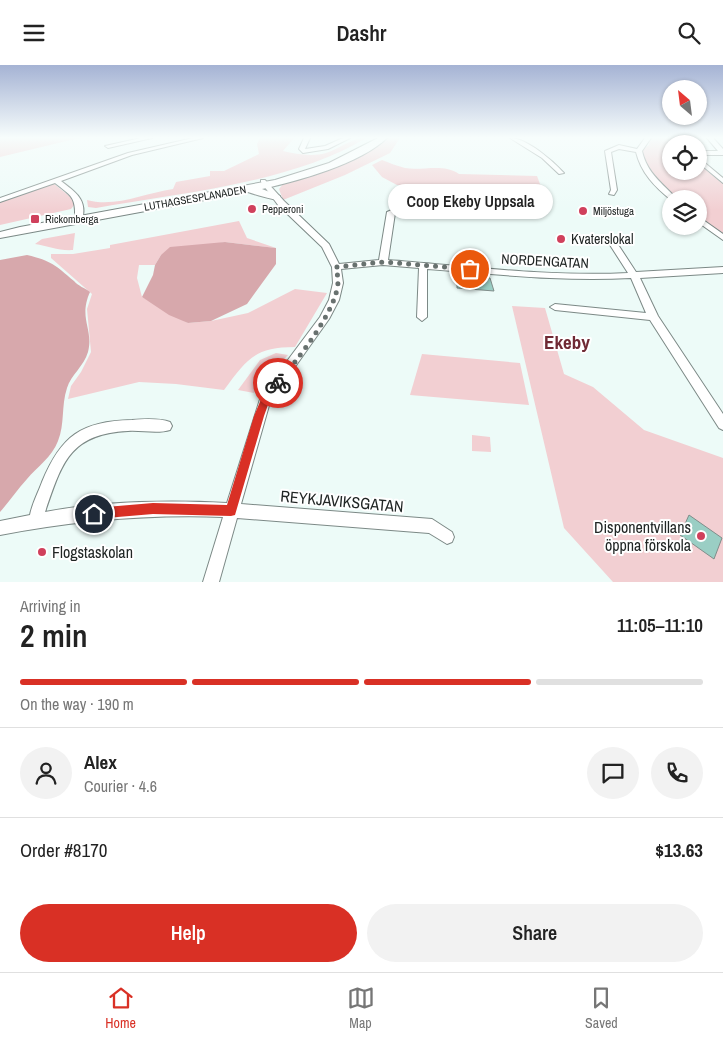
<!DOCTYPE html>
<html lang="en">
<head>
<meta charset="utf-8">
<style>
  :root { --surface:#fff; --page:#f2f2f2; --text:#222; --muted:#767676; --line:#e0e0e0; --accent:#d93025 }
  body { margin:0; font-family:"Archivo Narrow",sans-serif; background:var(--page); color:var(--text); height:100vh; display:flex; flex-direction:column; font-size:19px; white-space:nowrap }
  * { box-sizing:border-box; margin:0 }
  p { font-size:16px; color:var(--muted) }
  .icon { flex:none; width:28px; height:28px; fill:none; stroke:currentColor; stroke-width:2; stroke-linecap:round; stroke-linejoin:round }
  .map { position:relative; height:517px; overflow:hidden }
  .sheet { display:flex; flex-direction:column; background:var(--surface); flex:1 }
  .sheet>* { flex:none }
  .needle { width:32px; rotate:332deg }
  .tools { position:absolute; left:662px; top:15px; display:grid; gap:10px }
  .tools a { display:grid; place-items:center; width:45px; height:45px; border-radius:50%; background:var(--surface); box-shadow:0 1px 4px #0004; font-size:25px }
  .pin { position:absolute; display:grid; place-items:center; width:42px; height:42px; color:#fff; margin:-21px; border:2px solid #fff; border-radius:50%; box-shadow:0 1px 5px #0007 }
  .courier { position:absolute; display:grid; place-items:center; width:50px; height:50px; margin:-25px; border:4px solid #d93025; border-radius:50%; background:#fff; color:#222; box-shadow:0 1px 6px #0007 }
  .bubble { position:absolute; height:35px; border-radius:18px; background:var(--surface); box-shadow:0 1px 4px #0004; font-size:16px; font-weight:600; line-height:35px; text-align:center }
  .overview em { font-style:normal; font-weight:600 }
  .overview div { display:flex; flex-direction:column-reverse }
  .overview { display:flex; align-items:center; justify-content:space-between; height:85px; padding:0 20px }
  h1 { font-size:32px; font-weight:600; line-height:38px }
  .bar { display:grid; grid-template-columns:repeat(4,1fr); gap:8px 5px; align-content:center; height:60px; padding:0 20px }
  .bar i { height:6px; border-radius:4px; background:var(--line) }
  .bar .current { background:var(--accent) }
  .bar p { grid-column:span 4 }
  .line { display:flex; align-items:center; gap:12px; padding:0 20px; border-top:1px solid var(--line) }
  .line div { flex:1 }
  .round { display:grid; place-items:center; flex:none; width:52px; height:52px; border-radius:26px; background:var(--page) }
  .cta { display:flex; gap:10px; margin-top:auto; padding:10px 20px }
  .cta a { flex:1; height:58px; border-radius:30px; background:var(--accent); color:#fff; font-size:20px; font-weight:600; line-height:58px; text-align:center }
  .cta a+a { background:var(--page); color:var(--text) }
  header { display:flex; justify-content:space-between; align-items:center; height:65px; padding:0 20px; background:var(--surface); font-size:22px; font-weight:600 }
  .menu { display:flex; justify-content:space-around; align-items:center; height:70px; border-top:1px solid var(--line); background:var(--surface); font-size:14px; color:var(--muted) }
  .menu a { display:grid; justify-items:center; gap:2px }
  .menu .current { color:var(--accent) }
  .map>svg:first-child { display:block }
  .green { fill:#f2cfd2 }
  .forest { fill:#d7a8ac }
  .building { fill:#9acec4; stroke:#808d8a }
  .lines { fill:none; stroke-linecap:round; stroke-linejoin:round }
  .minor-casing { stroke:#7c8986; stroke-width:2 }
  .major-casing { stroke:#7c8986; stroke-width:2 }
  .minor { fill:#fff; fill-rule:evenodd }
  .major { fill:#fff; fill-rule:evenodd }
  .route { fill:#d93025 }
  .done { stroke:#68716f; stroke-width:5; stroke-dasharray:0 9 }
  .poi-dot { fill:#d0405c; stroke:#fff; stroke-width:2 }
  .labels { text-anchor:middle; stroke-width:4; stroke-linejoin:round; paint-order:stroke }
  .far-street-label { font-size:11px; fill:#212625; stroke:#fff }
  .far-poi-label { font-size:11px; fill:#212625; stroke:#fff; text-anchor:start }
  .poi-label { font-size:14px; fill:#212625; stroke:#fff; text-anchor:start }
  .street-label { font-size:14px; fill:#212625; stroke:#fff }
  .near-street-label { font-size:16px; fill:#212625; stroke:#fff }
  .near-poi-label { font-size:16px; fill:#212625; stroke:#fff; text-anchor:end }
  .district-label { font-size:19px; font-weight:bold; fill:#6f2934; stroke:#fff }
</style>
</head>
<body>
<header><svg class="icon" aria-label="menu" viewBox="0 0 24 24"><path d="M4 6h16M4 12h16M4 18h16"/></svg>Dashr<svg class="icon" aria-label="search" viewBox="0 0 24 24"><circle cx="10" cy="10" r="6"/><path d="M15 15l6 6"/></svg></header>
<div class="map">
<svg width="723" height="517" viewBox="0 0 723 517">
  <rect width="100%" height="100%" fill="#edfbf8"/>
  <!-- green -->
  <g class="green">
    <path d="M0,73H79L0,92Z"/>
    <path d="M260,73H294L283,86C296,89 312,92 326,88C339,84 351,73 366,73C292,118 180,128 96,143L88,142L87,135C115,143 145,128 173,124L176,117L210,111V106H224L259,89L257,79Z"/>
    <path d="M389,73H400L390,88L345,110L283,135L279,124L284,118L367,87Z"/>
    <path d="M650,73H671L677,79H671V106H699V99L723,119V170L699,151V134C692,134 685,135 679,134C666,131 640,97 643,84L649,80Z"/>
    <path d="M382,95C390,98 397,101 405,103C422,106 444,98 459,109L537,111L543,127L397,120L382,112L372,100Z"/>
    <path d="M53,118L73,134L75,139L71,144L0,160V136Z"/>
    <path d="M239,156L247,173L276,183L225,177L161,190L155,200H139L137,213L142,232L188,258L211,256L248,248L295,224L327,228L295,282C255,282 247,294 224,325L176,319L139,317L68,334L71,321L81,307L91,287L87,244L92,229L51,193V189H73L110,183V180Z"/>
    <path d="M75,168L73,185C59,186 48,181 35,179L42,174Z"/>
    <path d="M512,241L545,243L564,309L593,322L644,365L723,393V517H613L564,463Z"/>
    <path d="M276,288L288,290L254,328L238,325L260,295Z"/>
    <path d="M422,289L520,298L529,340L410,330Z"/>
    <path d="M472,370L490,372L491,387L472,386Z"/>
  </g>
  <!-- forest -->
  <g class="forest">
    <path d="M225,177L276,183V199L247,239L211,256L188,258L169,250L142,232L153,210L155,200L161,190L170,182Z"/>
    <path d="M27,190C52,196 55,200 74,216C78,221 85,223 90,227C78,254 94,264 88,287C84,301 71,310 67,323C61,341 65,359 58,376C52,392 37,402 27,414C17,425 9,437 0,447V195Z"/>
  </g>
  <!-- building -->
  <g class="building">
    <path d="M424,125L431,127L429,129L451,133L442,143L431,140L428,142L420,140L424,136L415,134Z"/>
    <path d="M457,210L490,213L494,226L457,223Z"/>
    <path d="M689,450L722,473L714,494L680,470Z"/>
  </g>
  <g class="lines">
    <defs>
      <g id="minor">
        <path d="M141,73H152L108,83L105,81Z"/>
        <path d="M193,73H203L132,90L61,116C75,127 88,134 82,156H76L75,154C76,131 71,131 55,118L0,137V133L128,88Z"/>
        <path d="M304,73H310L305,84L325,81L343,73H350L328,84L303,88L299,84Z"/>
        <path d="M510,73C527,73 553,96 564,108L559,109L542,93Z"/>
        <path d="M645,73H651L642,86C647,108 662,118 677,134H671V135C655,122 641,108 636,87L619,84L611,87L617,125L614,130L609,129L611,125L605,86L619,80L637,84Z"/>
        <path d="M671,73H677L684,79H677Z"/>
        <path d="M707,73H713L723,84V90H699V86H718Z"/>
        <path d="M699,93L723,113V118L699,98Z"/>
        <path d="M261,115H265L284,136L329,179L339,199L379,195L387,147L399,142L426,143L430,145L426,147L400,146L395,148L388,195C467,201 548,212 628,208L610,180L614,178H617L636,207L723,202V208L640,213L658,251L723,349V365L719,363L650,255L555,245L550,242L555,239L646,248L631,213C563,217 495,209 427,204V252L422,256L417,252L419,203L383,200L341,204L343,218L339,235L329,254L270,337L241,439L432,454L452,467L454,472L452,477L447,479L429,468L237,453L219,517H203L223,452C147,449 74,456 0,470V456L30,450C32,439 38,428 42,417C61,371 81,356 132,355C144,354 159,353 170,357L172,361L170,365C158,369 141,365 128,366C69,369 62,398 45,447C104,436 167,435 227,438L261,331L320,252L329,235L333,218L332,202L322,182L278,140L261,117Z"/>
        <path d="M699,152L723,169V175L699,158Z"/>
      </g>
      <path id="major" d="M378,73H387C360,99 298,116 262,124L280,131V135C277,136 253,129 248,127L0,173V167L20,162L275,115L329,98Z"/>
    </defs>
    <!-- minor casing -->
    <use href="#minor" class="minor-casing"/>
    <!-- major casing -->
    <use href="#major" class="major-casing"/>
    <!-- minor -->
    <use href="#minor" class="minor"/>
    <!-- major -->
    <use href="#major" class="major"/>
  </g>
  <!-- sky -->
  <linearGradient id="sky" x2="0" y2="1"><stop stop-color="#a5b3d4"/><stop offset="0.5" stop-color="#f7fdfc"/><stop offset="1" stop-color="#f7fdfc" stop-opacity="0"/></linearGradient>
  <rect width="723" height="145" fill="url(#sky)"/>
  <!-- route -->
  <path class="route" d="M278,315L282,318L269,337L264,351L235,450L231,451L153,449L94,454L90,453L88,449L90,444L94,443L153,438L227,440L254,351L262,332L274,316Z"/>
  <g class="lines">
    <!-- done -->
    <path class="done" d="M278,318C296,296 337,246 338,217C338,212 337,207 336,202L383,197L470,204"/>
  </g>
  <!-- markers -->
  <g class="poi-dot">
    <circle cx="252" cy="144" r="5"/>
    <circle cx="583" cy="146" r="5"/>
    <rect x="30" y="149" width="10" height="10" rx="2.5"/>
    <circle cx="561" cy="174" r="5"/>
    <circle cx="701" cy="471" r="5"/>
    <circle cx="42" cy="487" r="5"/>
  </g>
  <g class="labels">
    <!-- far-street labels -->
    <g class="far-street-label">
      <text transform="translate(195 133) rotate(-10)" y="4">LUTHAGSESPLANADEN</text>
    </g>
    <!-- far-poi labels -->
    <g class="far-poi-label">
      <text x="262" y="148">Pepperoni</text>
      <text x="593" y="150">Miljöstuga</text>
      <text x="45" y="158">Rickomberga</text>
    </g>
    <!-- poi labels -->
    <g class="poi-label">
      <text x="571" y="179">Kvaterslokal</text>
    </g>
    <!-- street labels -->
    <g class="street-label">
      <text transform="translate(545 196) rotate(3)" y="5">NORDENGATAN</text>
    </g>
    <!-- near-street labels -->
    <g class="near-street-label">
      <text transform="translate(342 436) rotate(5)" y="6">REYKJAVIKSGATAN</text>
    </g>
    <!-- near-poi labels -->
    <g class="near-poi-label">
      <text x="691" y="468">Disponentvillans<tspan x="691" dy="18">öppna förskola</tspan></text>
      <text x="52" y="493" text-anchor="start">Flogstaskolan</text>
    </g>
    <!-- district labels -->
    <g class="district-label">
      <text x="567" y="284">Ekeby</text>
    </g>
  </g>
</svg>
<div class="tools">
<a><svg class="needle" viewBox="-14 -14 28 28"><path d="M0-13l5 13h-10z" fill="#e53935"/><path d="M0 13l5-13h-10z" fill="#767676"/></svg></a>
<a><svg class="icon" aria-label="locate" viewBox="0 0 24 24"><circle cx="12" cy="12" r="6"/><path d="M12 2v4M12 18v4M2 12h4M18 12h4"/></svg></a>
<a><svg class="icon" aria-label="layers" viewBox="0 0 24 24"><path d="M12 4l9 5-9 5-9-5zM3 14l9 5 9-5"/></svg></a>
</div>
<div class="pin" style="left:470px;top:204px;background:#ea580c"><svg class="icon" aria-label="bag" viewBox="0 0 24 24"><path d="M5 8h14l-1 12H6zM9 8a3 3 0 0 1 6 0"/></svg></div>
<div class="pin" style="left:94px;top:449px;background:#1f2937"><svg class="icon" aria-label="home" viewBox="0 0 24 24"><path d="M3 11l9-7 9 7M6 9v11h12V9"/></svg></div>
<div class="courier" style="left:278px;top:318px"><svg class="icon" aria-label="bike" viewBox="0 0 24 24"><circle cx="6" cy="16" r="4"/><circle cx="18" cy="16" r="4"/><path d="M6 16l4-8h5l3 8M10 8l3 8H6M13 5h3"/></svg></div>
<div class="bubble" style="left:388px;top:119px;width:165px">Coop Ekeby Uppsala</div>
</div>
<section class="sheet">
<div class="overview"><div><h1>2 min</h1><p>Arriving in</p></div><em>11:05–11:10</em></div>
<div class="bar"><i class="current"></i><i class="current"></i><i class="current"></i><i></i><p>On the way · 190 m</p></div>
<div class="line" style="height:90px"><a class="round"><svg class="icon" aria-label="person" viewBox="0 0 24 24"><circle cx="12" cy="8" r="4"/><path d="M4 21q1-7 8-7t8 7"/></svg></a><div><b>Alex</b><p>Courier · 4.6</p></div><a class="round"><svg class="icon" aria-label="chat" viewBox="0 0 24 24"><path d="M4 5h16v11H9l-5 4z"/></svg></a><a class="round"><svg class="icon" aria-label="phone" viewBox="0 0 24 24"><path d="M5 4h4l2 5-3 2q2 4 5 5l2-3 5 2v4C11 20 4 13 5 4z"/></svg></a></div>
<div class="line" style="height:65px"><div>Order #8170</div><b>$13.63</b></div>
<div class="cta"><a>Help</a><a>Share</a></div>
</section>
<nav class="menu">
<a class="current"><svg class="icon" aria-label="home" viewBox="0 0 24 24"><path d="M3 11l9-7 9 7M6 9v11h12V9"/></svg>Home</a>
<a><svg class="icon" aria-label="map" viewBox="0 0 24 24"><path d="M3 6l6-2 6 2 6-2v14l-6 2-6-2-6 2zM9 4v14M15 6v14"/></svg>Map</a>
<a><svg class="icon" aria-label="saved" viewBox="0 0 24 24"><path d="M7 4h10v16l-5-4-5 4z"/></svg>Saved</a>
</nav>
</body>
</html>
